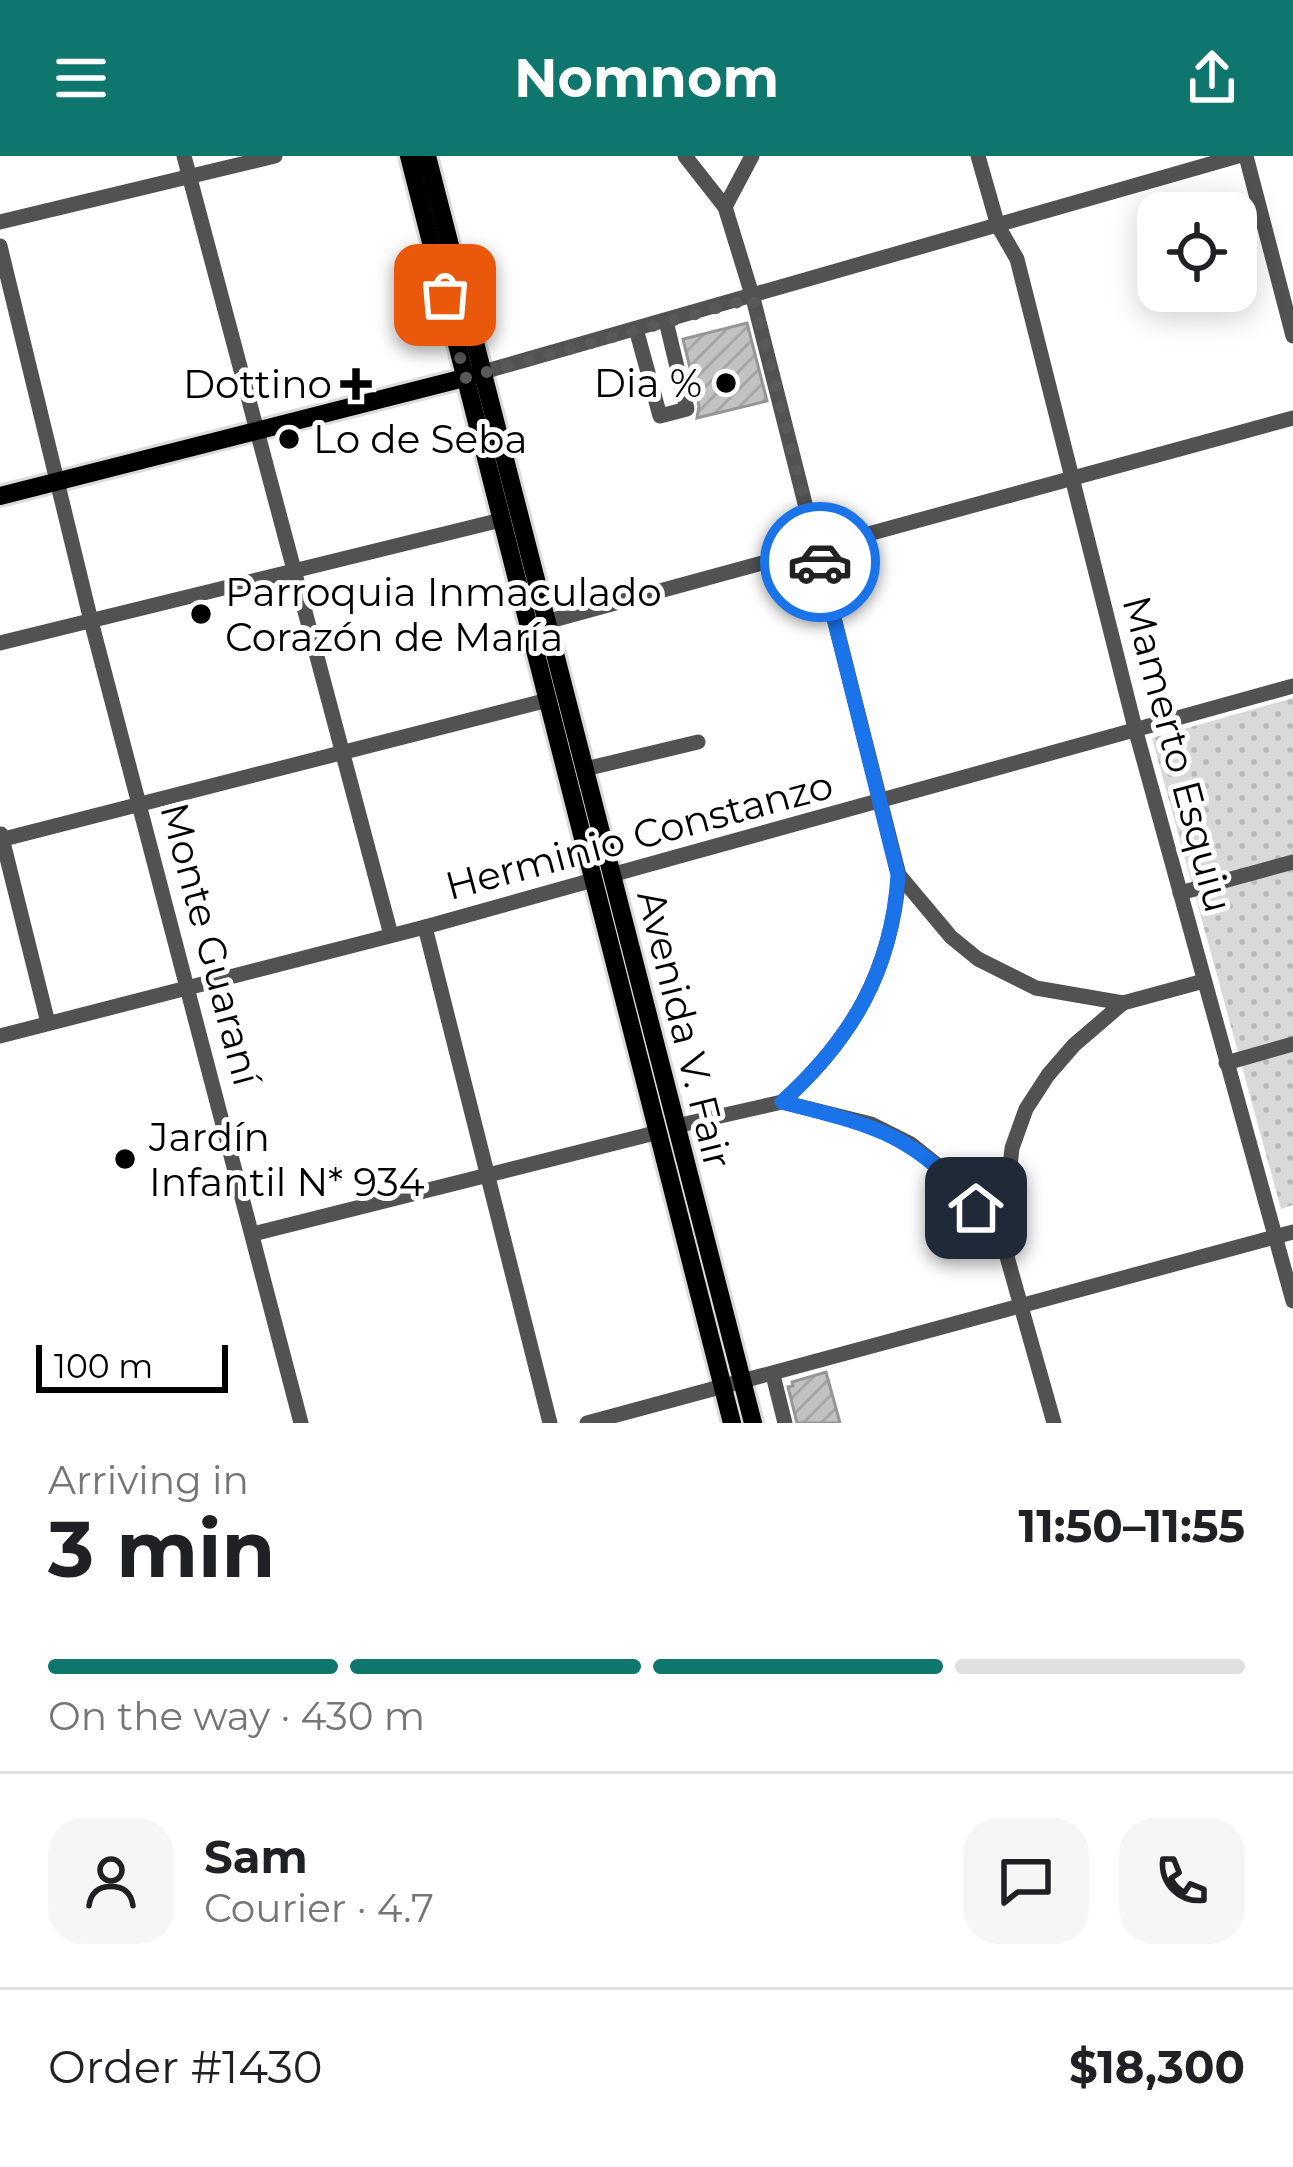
<!DOCTYPE html>
<html lang="en">
<head>
<meta charset="utf-8">
<style>
  :root { --surface:#fff; --page:#f6f6f6; --text:#202124; --muted:#757577; --line:#e0e0e0; --accent:#0f766e }
  body { margin:0; font-family:Montserrat,sans-serif; background:var(--page); color:var(--text); height:100vh; display:flex; flex-direction:column; font-size:45px; white-space:nowrap }
  * { box-sizing:border-box; margin:0 }
  p { font-size:39px; color:var(--muted) }
  .icon { flex:none; width:66px; height:66px; fill:none; stroke:currentColor; stroke-width:2; stroke-linecap:round; stroke-linejoin:round }
  .map { position:relative; height:1267px; overflow:hidden }
  .details { display:flex; flex-direction:column; background:var(--surface); flex:1 }
  .details>* { flex:none }
  .tools { position:absolute; left:1137px; top:36px; display:grid; gap:24px }
  .tools a { display:grid; place-items:center; width:120px; height:120px; border-radius:24px; background:var(--surface); box-shadow:0 6px 30px #0003; font-size:60px }
  .scale { position:absolute; left:36px; bottom:30px; width:192px; box-sizing:border-box; padding-left:12px; border:6px solid #000; border-top:0; font-size:33px; line-height:42px; white-space:nowrap; color:#000; -webkit-text-stroke:9px #fff; paint-order:stroke }
  .pin { position:absolute; display:grid; place-items:center; width:102px; height:102px; color:#fff; margin:-51px; border-radius:24px; box-shadow:0 6px 18px #0006 }
  .courier { position:absolute; display:grid; place-items:center; width:120px; height:120px; margin:-60px; border:9px solid #1a73e8; border-radius:50%; background:#fff; color:#222; box-shadow:0 3px 15px #0007 }
  .head em { font-style:normal; font-weight:700 }
  .head div { display:flex; flex-direction:column-reverse }
  .head { display:flex; align-items:center; justify-content:space-between; height:204px; padding:0 48px }
  h1 { font-size:78px; font-weight:700; line-height:90px }
  .bar { display:grid; grid-template-columns:repeat(4,1fr); gap:18px 12px; align-content:center; height:144px; padding:0 48px }
  .bar i { height:15px; border-radius:9px; background:var(--line) }
  .bar .current { background:var(--accent) }
  .bar p { grid-column:span 4 }
  .line { display:flex; align-items:center; gap:30px; padding:0 48px; border-top:3px solid var(--line) }
  .line div { flex:1 }
  .round { display:grid; place-items:center; flex:none; width:126px; height:126px; border-radius:36px; background:var(--page) }
  header { display:flex; justify-content:space-between; align-items:center; height:156px; padding:0 48px; background:var(--accent); color:#fff; font-size:54px; font-weight:700 }
  .map>svg:first-child { display:block }
  .grass { fill:url(#grass-dots) }
  .building { fill:url(#building-hatch); stroke:#969696; stroke-width:3 }
  .lines { fill:none; stroke-linecap:round; stroke-linejoin:round }
  .major-casing { stroke:#dbdbdb; stroke-width:24 }
  .minor { stroke:#525252; stroke-width:15 }
  .major { stroke:#000; stroke-width:18 }
  .done { stroke:#595959; stroke-width:12; stroke-dasharray:0 21.6 }
  .route { stroke:#1a73e8; stroke-width:15 }
  .poi-dot { fill:#000; stroke:#fff; stroke-width:4.5 }
  .labels { text-anchor:middle; stroke-width:10; stroke-linejoin:round; paint-order:stroke }
  .poi-label { font-size:39px; fill:#000; stroke:#fff; text-anchor:start }
  .street-label { font-size:39px; fill:#000; stroke:#fff }
</style>
</head>
<body>
<header><svg class="icon" aria-label="menu" viewBox="0 0 24 24"><path d="M4 6h16M4 12h16M4 18h16"/></svg>Nomnom<svg class="icon" aria-label="share" viewBox="0 0 24 24"><path d="M12 15V3M7 8l5-5 5 5M5 13v7h14v-7"/></svg></header>
<div class="map">
<svg width="1293" height="1267" viewBox="0 0 1293 1267">
  <defs>
    <pattern id="grass-dots" width="8" height="8" patternUnits="userSpaceOnUse" patternTransform="scale(3)"><rect width="8" height="8" fill="#d9d9d9"/><path d="M2 2h.1M6 6h.1" fill="none" stroke="#b8b8b8" stroke-width="1.8" stroke-linecap="round"/></pattern>
    <pattern id="building-hatch" width="6" height="6" patternUnits="userSpaceOnUse" patternTransform="scale(3)"><rect width="6" height="6" fill="#c2c2c2"/><path d="M-1 1l2-2M0 6l6-6M5 7l2-2" fill="none" stroke="#a5a5a5"/></pattern>
  </defs>
  <rect width="100%" height="100%" fill="#fff"/>
  <!-- grass -->
  <path class="grass" d="M1293,542V1049L1281,1053L1152,582Z"/>
  <!-- building -->
  <g class="building">
    <path d="M747,167L767,245L697,262L699,250L683,183Z"/>
    <path d="M826,1216L840,1267H797L788,1231L793,1230L792,1226Z"/>
  </g>
  <g class="lines">
    <defs>
      <g id="major">
        <path d="M409,0L732,1267"/>
        <path d="M427,0L753,1267"/>
        <path d="M0,340L472,220"/>
      </g>
    </defs>
    <!-- major casing -->
    <use href="#major" class="major-casing"/>
    <!-- minor -->
    <g class="minor">
      <path d="M184,0L391,779"/>
      <path d="M685,0L725,51L753,142L899,719C891,814 853,882 782,946"/>
      <path d="M978,0L998,70L1017,103L1136,576L1293,1145"/>
      <path d="M1246,0L1293,180"/>
      <path d="M725,51L752,0"/>
      <path d="M0,66L275,0"/>
      <path d="M0,90L91,465L301,1267"/>
      <path d="M636,173L660,260L687,253L666,165"/>
      <path d="M483,216L1238,0"/>
      <path d="M546,466L1293,262"/>
      <path d="M0,487L501,364"/>
      <path d="M585,613L698,586"/>
      <path d="M1,678L48,867"/>
      <path d="M0,684L548,544"/>
      <path d="M611,719L1293,530"/>
      <path d="M899,719L951,781L978,803L1036,832L1123,847L1204,825"/>
      <path d="M1180,737L1293,706"/>
      <path d="M425,771L550,1267"/>
      <path d="M0,880L425,771L593,724"/>
      <path d="M1226,907L1293,888"/>
      <path d="M676,970L782,946L871,968L911,988L951,1020L1002,1083"/>
      <path d="M253,1078L659,976"/>
      <path d="M773,1219L785,1267"/>
      <path d="M587,1267L1293,1076"/>
      <path d="M1054,1267L1002,1083L1012,992L1026,953L1048,919L1074,889L1123,847"/>
    </g>
    <!-- major -->
    <use href="#major" class="major"/>
  </g>
  <g class="lines">
    <!-- done -->
    <path class="done" d="M445,139L465,222L753,142L820,406"/>
    <!-- route -->
    <path class="route" d="M820,406L898,719C892,814 853,882 782,946C871,969 915,977 976,1052"/>
  </g>
  <!-- markers -->
  <g class="poi-dot">
    <circle cx="726" cy="227" r="12"/>
    <path d="M350 210h12v12h12v12h-12v12h-12v-12h-12v-12h12z"/>
    <circle cx="289" cy="283" r="12"/>
    <circle cx="201" cy="458" r="12"/>
    <circle cx="125" cy="1003" r="12"/>
  </g>
  <g class="labels">
    <!-- poi labels -->
    <g class="poi-label">
      <text x="702" y="241" text-anchor="end">Dia %</text>
      <text x="332" y="242" text-anchor="end">Dottino</text>
      <text x="313" y="297">Lo de Seba</text>
      <text x="225" y="450">Parroquia Inmaculado<tspan x="225" dy="45">Corazón de María</tspan></text>
      <text x="149" y="995">Jardín<tspan x="149" dy="45">Infantil N* 934</tspan></text>
    </g>
    <!-- street labels -->
    <g class="street-label">
      <text transform="translate(1178 598) rotate(75)" y="14">Mamerto Esquiu</text>
      <text transform="translate(639 679) rotate(-15)" y="14">Herminio Constanzo</text>
      <text transform="translate(211 788) rotate(75)" y="14">Monte Guaraní</text>
      <text transform="translate(685 873) rotate(76)" y="14">Avenida V. Fair</text>
    </g>
  </g>
</svg>
<div class="tools">
<a><svg class="icon" aria-label="locate" viewBox="0 0 24 24"><circle cx="12" cy="12" r="6"/><path d="M12 2v4M12 18v4M2 12h4M18 12h4"/></svg></a>
</div>
<div class="scale">100 m</div>
<div class="pin" style="left:445px;top:139px;background:#ea580c"><svg class="icon" aria-label="bag" viewBox="0 0 24 24"><path d="M5 8h14l-1 12H6zM9 8a3 3 0 0 1 6 0"/></svg></div>
<div class="pin" style="left:976px;top:1052px;background:#1f2937"><svg class="icon" aria-label="home" viewBox="0 0 24 24"><path d="M3 11l9-7 9 7M6 9v11h12V9"/></svg></div>
<div class="courier" style="left:820px;top:406px"><svg class="icon" aria-label="car" viewBox="0 0 24 24"><path d="M5 17H2v-5l4-1 3-4h7l3 4 3 1v5h-3M9 17h6M6 11h13"/><circle cx="7" cy="17" r="2"/><circle cx="17" cy="17" r="2"/></svg></div>
</div>
<section class="details">
<div class="head"><div><h1>3 min</h1><p>Arriving in</p></div><em>11:50–11:55</em></div>
<div class="bar"><i class="current"></i><i class="current"></i><i class="current"></i><i></i><p>On the way · 430 m</p></div>
<div class="line" style="height:216px"><a class="round"><svg class="icon" aria-label="person" viewBox="0 0 24 24"><circle cx="12" cy="8" r="4"/><path d="M4 21q1-7 8-7t8 7"/></svg></a><div><b>Sam</b><p>Courier · 4.7</p></div><a class="round"><svg class="icon" aria-label="chat" viewBox="0 0 24 24"><path d="M4 5h16v11H9l-5 4z"/></svg></a><a class="round"><svg class="icon" aria-label="phone" viewBox="0 0 24 24"><path d="M5 4h4l2 5-3 2q2 4 5 5l2-3 5 2v4C11 20 4 13 5 4z"/></svg></a></div>
<div class="line" style="height:156px"><div>Order #1430</div><b>$18,300</b></div>
</section>
</body>
</html>
